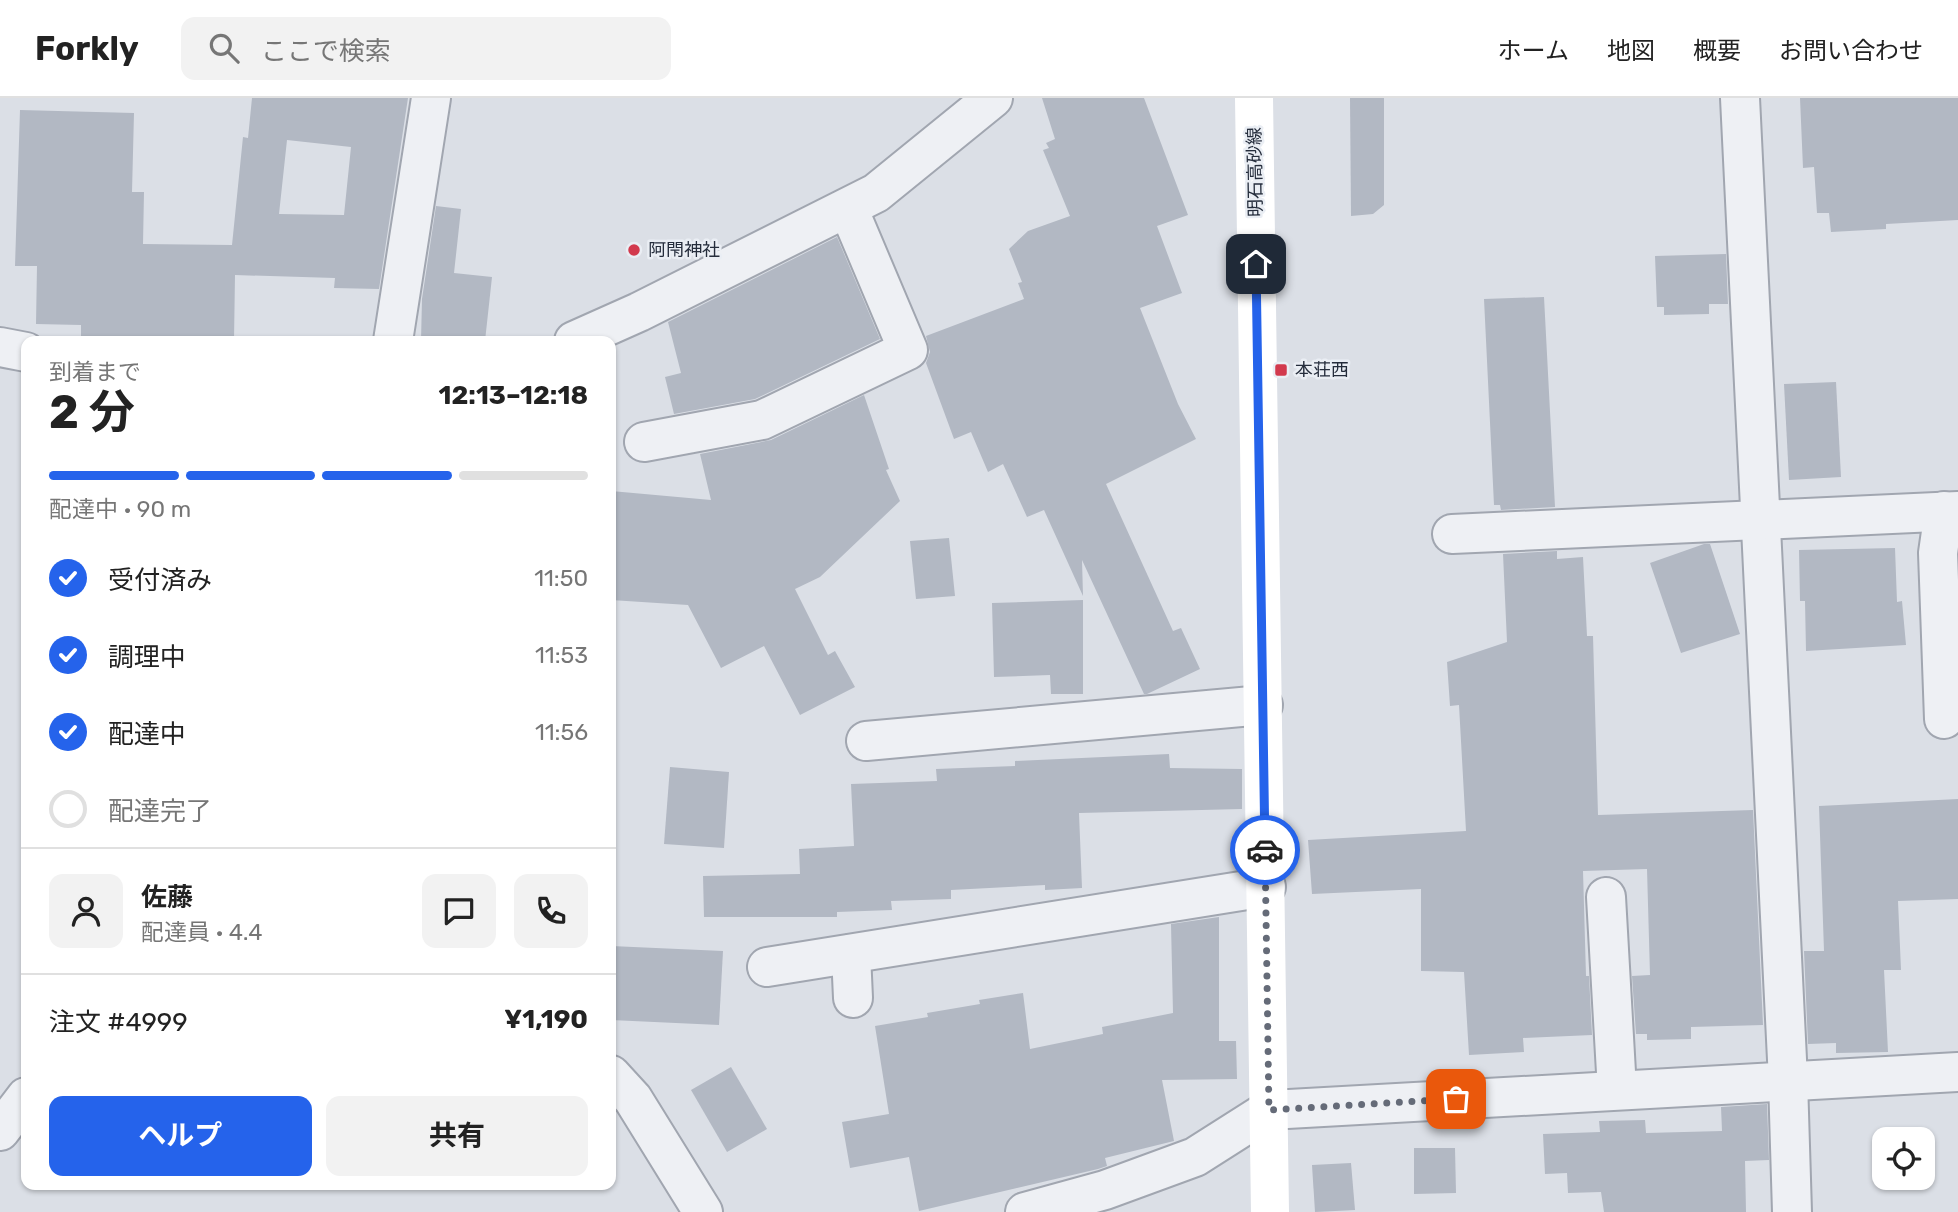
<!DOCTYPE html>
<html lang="ja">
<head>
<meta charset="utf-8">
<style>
  :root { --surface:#fff; --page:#f2f2f2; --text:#222; --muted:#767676; --line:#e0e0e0; --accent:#2563eb }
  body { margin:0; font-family:Rubik,"Noto Sans JP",sans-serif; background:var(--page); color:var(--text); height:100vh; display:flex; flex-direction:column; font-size:26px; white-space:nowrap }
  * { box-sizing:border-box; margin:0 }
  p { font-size:23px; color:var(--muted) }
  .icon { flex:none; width:38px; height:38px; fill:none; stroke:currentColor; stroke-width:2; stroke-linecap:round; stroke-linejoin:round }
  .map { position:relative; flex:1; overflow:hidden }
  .panel { position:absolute; left:21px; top:238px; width:595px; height:854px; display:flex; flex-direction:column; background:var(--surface); border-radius:14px; box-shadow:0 2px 5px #0004 }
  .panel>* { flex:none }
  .controls { position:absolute; left:1872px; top:1029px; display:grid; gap:14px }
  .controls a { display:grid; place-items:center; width:63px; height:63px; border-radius:14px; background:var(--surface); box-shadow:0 2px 5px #0004; font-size:35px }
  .pin { position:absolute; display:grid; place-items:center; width:60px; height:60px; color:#fff; margin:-30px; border-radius:14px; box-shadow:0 4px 10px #0006 }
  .courier { position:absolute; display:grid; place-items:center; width:70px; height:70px; margin:-35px; border:5px solid #2563eb; border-radius:50%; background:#fff; color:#222; box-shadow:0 2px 9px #0007 }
  .summary em { font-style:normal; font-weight:700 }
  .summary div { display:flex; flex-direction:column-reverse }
  .summary { display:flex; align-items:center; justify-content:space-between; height:119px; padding:0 28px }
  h1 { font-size:46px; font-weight:700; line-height:52px }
  .bar { display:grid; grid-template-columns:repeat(4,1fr); gap:10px 7px; align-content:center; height:84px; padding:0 28px }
  .bar i { height:9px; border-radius:5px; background:var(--line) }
  .bar .on { background:var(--accent) }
  .bar p { grid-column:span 4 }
  .line { display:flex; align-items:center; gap:18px; padding:0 28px; border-top:2px solid var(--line) }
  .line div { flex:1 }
  .round { display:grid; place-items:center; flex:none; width:74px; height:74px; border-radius:14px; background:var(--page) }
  ol { padding:0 28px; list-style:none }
  li { display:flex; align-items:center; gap:21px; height:77px }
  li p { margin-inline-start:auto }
  li .icon { padding:7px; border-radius:50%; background:var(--accent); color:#fff; stroke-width:4 }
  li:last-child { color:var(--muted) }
  li i { width:38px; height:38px; border:4px solid var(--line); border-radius:50% }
  .action { display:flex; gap:14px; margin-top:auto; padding:14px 28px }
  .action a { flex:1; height:80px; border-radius:14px; background:var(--accent); color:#fff; font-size:28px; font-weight:700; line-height:80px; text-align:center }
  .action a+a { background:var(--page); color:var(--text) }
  header { display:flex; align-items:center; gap:42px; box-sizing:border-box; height:98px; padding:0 35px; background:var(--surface); border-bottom:2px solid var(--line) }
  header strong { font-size:33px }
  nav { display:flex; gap:38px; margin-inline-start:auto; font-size:24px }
  .search { width:490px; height:63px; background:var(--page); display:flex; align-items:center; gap:18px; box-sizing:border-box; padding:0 24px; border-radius:14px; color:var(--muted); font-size:26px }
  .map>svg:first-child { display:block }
  .building { fill:#b2b8c3; fill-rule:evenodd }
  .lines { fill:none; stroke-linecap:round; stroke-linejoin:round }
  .street-casing { stroke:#a1a6b0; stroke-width:42 }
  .street { stroke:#eef0f4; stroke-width:38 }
  .secondary { stroke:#fff; stroke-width:38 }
  .done { stroke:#656b78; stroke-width:7; stroke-dasharray:0 12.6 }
  .route { stroke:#2563eb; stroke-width:9 }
  .poi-dot { fill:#d2394d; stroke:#eaeef4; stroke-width:2.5 }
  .labels { text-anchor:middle; stroke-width:5; stroke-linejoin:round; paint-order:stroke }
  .street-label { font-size:18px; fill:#252d3c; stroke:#eaeef4 }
  .poi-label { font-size:18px; fill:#252d3c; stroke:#eaeef4; text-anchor:start }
</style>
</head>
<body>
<header>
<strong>Forkly</strong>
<div class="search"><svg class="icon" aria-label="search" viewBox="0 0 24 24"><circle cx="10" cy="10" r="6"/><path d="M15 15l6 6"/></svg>ここで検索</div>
<nav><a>ホーム</a><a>地図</a><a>概要</a><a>お問い合わせ</a></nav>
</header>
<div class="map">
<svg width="1958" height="1114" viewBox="0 0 1958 1114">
  <rect width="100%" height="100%" fill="#dbdfe6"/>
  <!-- building -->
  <g class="building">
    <path d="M252,0H408L379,191L334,190L335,180L235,177L234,242L81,239V227L36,226L37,168H15L20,12L134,15L132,94H144L143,146L232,147L243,39L248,40ZM287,42L351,49L344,117L279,116Z"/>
    <path d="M1042,0H1144L1188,117L1157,128L1182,195L1140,210L1178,306L1196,341L1106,386L1173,533L1181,530L1200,571L1147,596H1144L1082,462L1083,498L1044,412L1027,419L1003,366L988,374L971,334L954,341L926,265L930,254L926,238L1024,201L1018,185L1022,184L1009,151L1028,133L1070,118L1043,52L1049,50L1046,45L1055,41Z"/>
    <path d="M1350,0H1384V107L1373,116L1351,118Z"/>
    <path d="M1800,0H1958V122L1886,126V131L1831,134L1829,115H1817L1814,69L1803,70Z"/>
    <path d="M436,108L461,111L454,175L492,179L485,243H421L422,201Z"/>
    <path d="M837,139L880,241L755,301L674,316L665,279L681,275L668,224Z"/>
    <path d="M1726,156L1728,206H1709V216L1664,217V209H1657L1655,158Z"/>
    <path d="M1544,199L1555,409L1501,412L1500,407H1494L1484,201Z"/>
    <path d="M1836,284L1841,379L1789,382L1784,286Z"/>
    <path d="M864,297L889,371L886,372L900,403L820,479L795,491L828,557L835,553L855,589L800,617L764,548L721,570L688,507L611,502V393L711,402L700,356L771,342Z"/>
    <path d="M949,440L955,498L916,501L910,443Z"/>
    <path d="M1704,446H1710L1740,536L1681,555L1650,465Z"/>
    <path d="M1895,450L1897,504L1902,503L1906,547L1806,553L1805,503H1800L1799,452Z"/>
    <path d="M1557,453V461L1583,459L1587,538H1593L1598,717L1753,712L1763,927L1691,929V941L1647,942V936H1636L1632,878L1650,877L1647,771L1583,773L1586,878H1589L1592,937L1523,940L1524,954L1469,957L1464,874L1421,873V791L1312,796L1308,742L1466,733L1459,607L1450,608L1447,564L1507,544L1503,456Z"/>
    <path d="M1083,502V596H1051L1050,577L994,579L992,505Z"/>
    <path d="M1169,656L1170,670L1242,671V711L1079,715L1082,790L1045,792V787L951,792V801L891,803L892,812L837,814V819H704L703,778L800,776L799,751L854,748L851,686L937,683L936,671L1015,668V663Z"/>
    <path d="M670,669L729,674L724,750L664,746Z"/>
    <path d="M1958,701V801L1898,803L1901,872H1884L1888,954L1836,955V945L1808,946L1804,853H1824L1819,708Z"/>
    <path d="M1219,819V943H1236L1237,981L1162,982L1174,1043L1105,1060L1107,1068L1098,1071L919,1113L909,1059L850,1070L842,1024L889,1016L875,928L928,919L927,915L980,906L979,902L1023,895L1030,951L1103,936L1102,929L1173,915L1171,826Z"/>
    <path d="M611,848L723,853L719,927L611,922Z"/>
    <path d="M731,969L767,1031L727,1054L691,992Z"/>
    <path d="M1767,1006L1769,1062L1745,1063L1746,1114H1604L1601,1094L1568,1095L1567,1075L1545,1076L1543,1036L1600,1034L1599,1023L1645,1022L1646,1035L1722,1033L1721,1009Z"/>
    <path d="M1414,1050H1455L1456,1095L1414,1096Z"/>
    <path d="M1351,1065L1355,1112L1315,1114L1312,1067Z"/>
  </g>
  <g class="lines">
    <defs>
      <g id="street">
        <path d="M1740,0L1788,982L1792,1114"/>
        <path d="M393,243L431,0"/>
        <path d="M574,243L639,214L876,95L993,0"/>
        <path d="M0,249L26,254"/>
        <path d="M644,344L762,322L908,252L848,110"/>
        <path d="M1944,413L1938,455L1944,621"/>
        <path d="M1452,436L1958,413"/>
        <path d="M866,643L1263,607"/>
        <path d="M1606,799L1617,992"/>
        <path d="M851,856L853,900"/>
        <path d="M767,869L1266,789"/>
        <path d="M611,977L633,1001L703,1114"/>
        <path d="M0,1033L26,999"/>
        <path d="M1025,1114L1105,1092L1195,1059L1269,1012L1958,974"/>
      </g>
    </defs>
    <!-- street casing -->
    <use href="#street" class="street-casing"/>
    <!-- street -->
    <use href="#street" class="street"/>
    <!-- secondary -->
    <path class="secondary" d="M1254,0L1270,1114"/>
  </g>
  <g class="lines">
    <!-- done -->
    <path class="done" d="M1265,752L1269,1012L1456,1001"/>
    <!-- route -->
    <path class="route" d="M1256,166L1265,752"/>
  </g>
  <!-- markers -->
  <g class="poi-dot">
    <circle cx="634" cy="152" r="7"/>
    <rect x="1274" y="265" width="14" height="14" rx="3.5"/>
  </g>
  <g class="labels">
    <!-- street labels -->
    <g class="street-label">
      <text transform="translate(1255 74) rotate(-91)" y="6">明石高砂線</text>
    </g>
    <!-- poi labels -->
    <g class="poi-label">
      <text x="648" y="158">阿閇神社</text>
      <text x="1295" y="278">本荘西</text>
    </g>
  </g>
</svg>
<div class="controls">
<a><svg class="icon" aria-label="locate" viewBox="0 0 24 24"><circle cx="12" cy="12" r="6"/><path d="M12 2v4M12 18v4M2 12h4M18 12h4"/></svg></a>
</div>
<div class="pin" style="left:1456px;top:1001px;background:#ea580c"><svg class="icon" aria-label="bag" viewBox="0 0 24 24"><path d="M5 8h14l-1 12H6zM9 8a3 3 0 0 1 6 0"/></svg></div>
<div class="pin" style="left:1256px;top:166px;background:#1f2937"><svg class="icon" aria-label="home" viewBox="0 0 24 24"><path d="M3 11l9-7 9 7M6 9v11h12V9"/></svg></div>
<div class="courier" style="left:1265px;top:752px"><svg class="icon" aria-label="car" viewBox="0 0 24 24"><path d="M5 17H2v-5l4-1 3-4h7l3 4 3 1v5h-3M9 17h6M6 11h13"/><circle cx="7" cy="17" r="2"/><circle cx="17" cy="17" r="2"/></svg></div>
<section class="panel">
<div class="summary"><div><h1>2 分</h1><p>到着まで</p></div><em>12:13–12:18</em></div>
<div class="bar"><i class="on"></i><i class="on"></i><i class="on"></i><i></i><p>配達中 · 90 m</p></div>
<ol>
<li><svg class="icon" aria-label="check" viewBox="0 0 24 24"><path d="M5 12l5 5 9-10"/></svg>受付済み<p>11:50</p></li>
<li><svg class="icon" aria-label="check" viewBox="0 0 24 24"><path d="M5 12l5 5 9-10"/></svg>調理中<p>11:53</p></li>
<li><svg class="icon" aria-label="check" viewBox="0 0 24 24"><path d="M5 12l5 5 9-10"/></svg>配達中<p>11:56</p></li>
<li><i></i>配達完了</li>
</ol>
<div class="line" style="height:126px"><a class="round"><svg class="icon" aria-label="person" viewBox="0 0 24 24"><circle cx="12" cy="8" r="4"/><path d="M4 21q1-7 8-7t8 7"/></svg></a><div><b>佐藤</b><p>配達員 · 4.4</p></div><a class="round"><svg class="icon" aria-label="chat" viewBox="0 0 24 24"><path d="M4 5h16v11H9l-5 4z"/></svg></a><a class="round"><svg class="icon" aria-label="phone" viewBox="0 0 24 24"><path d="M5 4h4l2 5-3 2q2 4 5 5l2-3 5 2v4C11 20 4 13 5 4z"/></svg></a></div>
<div class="line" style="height:91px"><div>注文 #4999</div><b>¥1,190</b></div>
<div class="action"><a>ヘルプ</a><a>共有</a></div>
</section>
</div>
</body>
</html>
